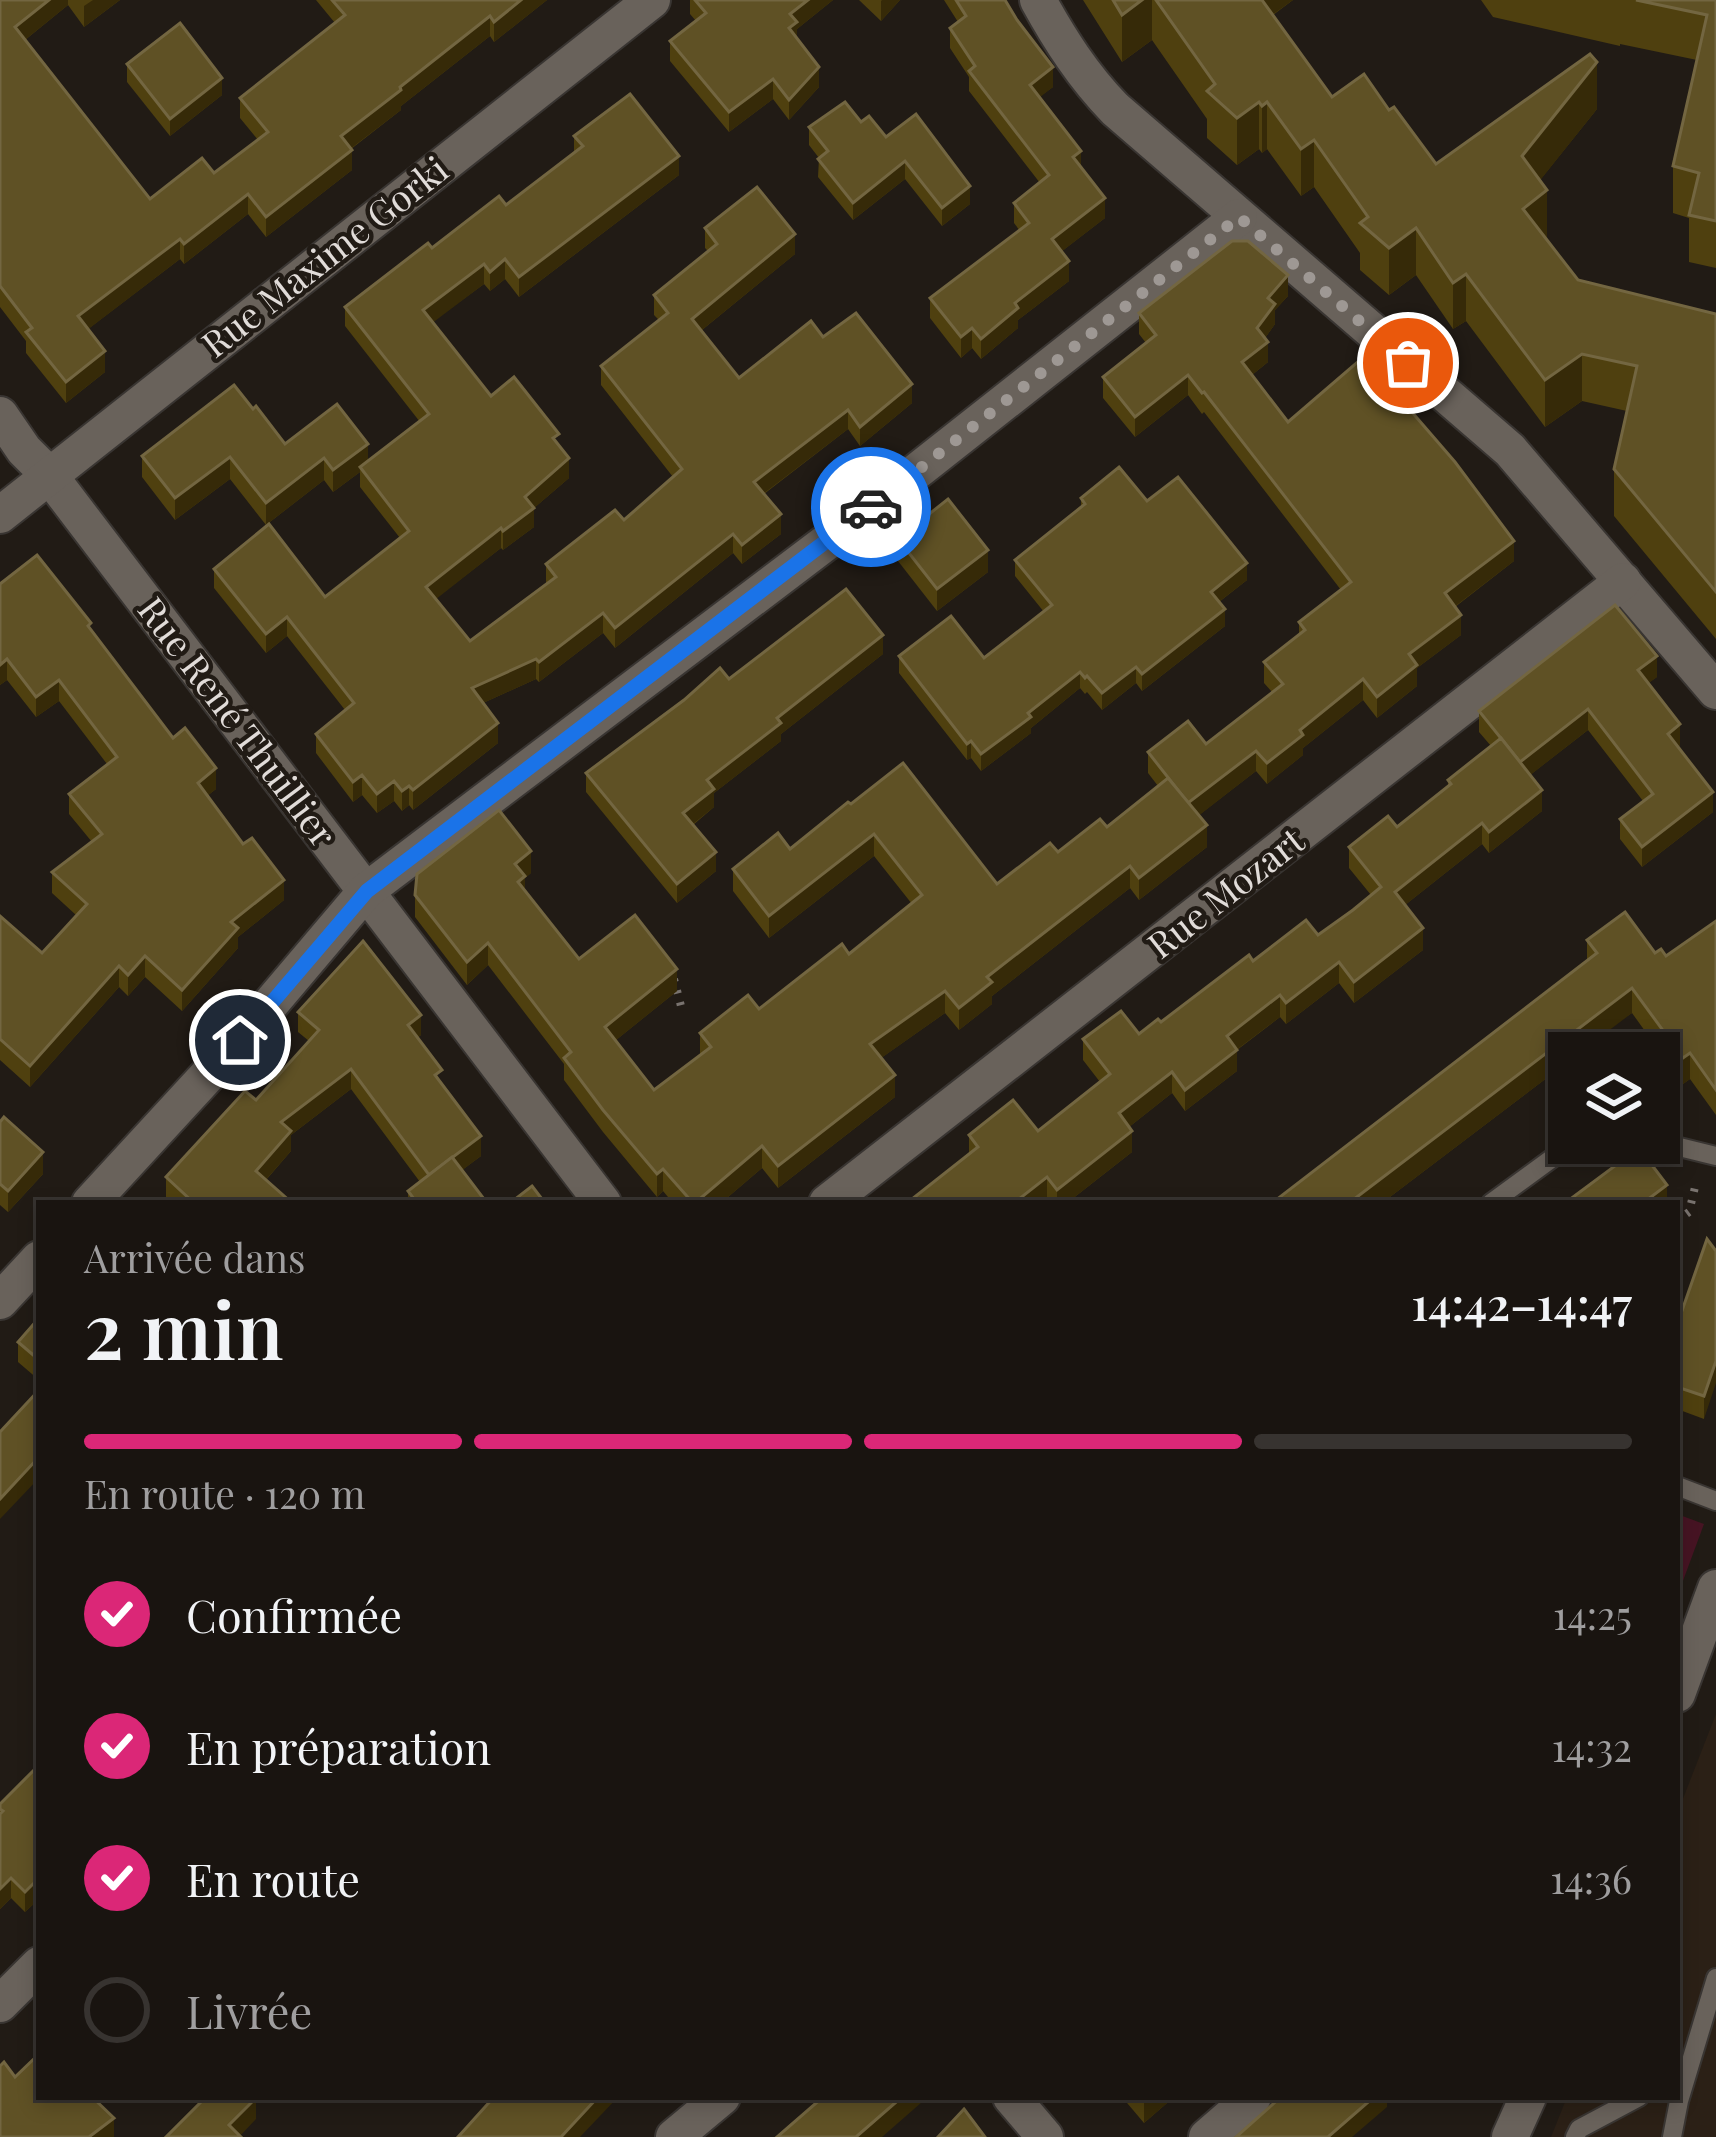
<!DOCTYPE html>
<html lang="fr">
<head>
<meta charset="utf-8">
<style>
  :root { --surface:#191410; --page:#221d19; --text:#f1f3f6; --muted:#9f9e9f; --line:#373330; --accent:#db2777 }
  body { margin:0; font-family:"Playfair Display",serif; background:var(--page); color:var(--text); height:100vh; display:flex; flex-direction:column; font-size:45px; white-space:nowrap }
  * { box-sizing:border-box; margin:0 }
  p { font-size:39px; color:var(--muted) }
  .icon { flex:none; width:66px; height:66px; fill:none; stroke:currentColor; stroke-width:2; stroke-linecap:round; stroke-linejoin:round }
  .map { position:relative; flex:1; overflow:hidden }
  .drawer { position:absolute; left:36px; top:1200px; width:1644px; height:900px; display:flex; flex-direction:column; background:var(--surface); border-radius:0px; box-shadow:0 6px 18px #0003,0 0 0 3px var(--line) }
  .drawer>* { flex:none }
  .fabs { position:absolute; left:1548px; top:1032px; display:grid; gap:24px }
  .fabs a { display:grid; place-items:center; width:132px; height:132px; border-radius:0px; background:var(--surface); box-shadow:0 6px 18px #0003,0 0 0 3px var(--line); font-size:60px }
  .pin { position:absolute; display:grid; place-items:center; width:102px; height:102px; color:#fff; margin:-51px; border:6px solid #fff; border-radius:50%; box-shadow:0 3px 12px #0007 }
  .courier { position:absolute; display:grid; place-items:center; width:120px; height:120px; margin:-60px; border:9px solid #1a73e8; border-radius:50%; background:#fff; color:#222; box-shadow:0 3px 15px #0007 }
  .summary em { font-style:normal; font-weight:600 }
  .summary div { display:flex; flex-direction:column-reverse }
  .summary { display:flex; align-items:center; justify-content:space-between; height:204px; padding:0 48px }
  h1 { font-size:78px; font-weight:600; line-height:90px }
  .bar { display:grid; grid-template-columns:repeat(4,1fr); gap:18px 12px; align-content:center; height:144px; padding:0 48px }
  .bar i { height:15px; border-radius:9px; background:var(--line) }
  .bar .on { background:var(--accent) }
  .bar p { grid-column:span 4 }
  ol { padding:0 48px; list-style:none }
  li { display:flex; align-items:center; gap:36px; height:132px }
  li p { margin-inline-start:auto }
  li .icon { padding:12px; border-radius:50%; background:var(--accent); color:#fff; stroke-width:4 }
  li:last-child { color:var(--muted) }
  li i { width:66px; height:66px; border:6px solid var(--line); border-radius:50% }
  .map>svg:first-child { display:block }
  .built { fill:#2b2016 }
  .green { fill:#461423 }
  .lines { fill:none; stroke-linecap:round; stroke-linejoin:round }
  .service-casing { stroke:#393532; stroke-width:22 }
  .minor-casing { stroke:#393532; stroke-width:40 }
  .path { stroke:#79736f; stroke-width:8; stroke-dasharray:3 9; stroke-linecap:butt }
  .service { stroke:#69625b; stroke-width:18 }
  .minor { stroke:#69625b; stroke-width:36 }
  .wall { fill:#4f400f }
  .shaded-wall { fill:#362a08 }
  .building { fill:#5f5125; stroke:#736641; stroke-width:3 }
  .done { stroke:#9e9894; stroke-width:12; stroke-dasharray:0 21.6 }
  .route { stroke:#1a73e8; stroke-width:15 }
  .labels { text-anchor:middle; stroke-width:9; stroke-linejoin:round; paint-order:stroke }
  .street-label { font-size:36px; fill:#e1dcd9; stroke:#211b15 }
</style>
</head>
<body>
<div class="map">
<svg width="1716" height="2137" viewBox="0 0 1716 2137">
  <rect width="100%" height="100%" fill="#211b15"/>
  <!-- built -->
  <path class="built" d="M1716,1714V2137H1551L1567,2097H1677V1814Z"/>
  <!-- green -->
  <path class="green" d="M1677,1514L1704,1524L1677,1597Z"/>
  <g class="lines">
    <defs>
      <g id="service">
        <path d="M1659,1142L1716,1156"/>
        <path d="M1491,1203L1573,1143"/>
        <path d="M1677,1486L1716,1501"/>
        <path d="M1575,2137L1579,2129L1639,2097"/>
        <path d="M1672,2137L1679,2101L1716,1978"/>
      </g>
      <g id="minor">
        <path d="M1038,0C1060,40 1083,76 1115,109L1510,450L1716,691"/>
        <path d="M0,415L24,450L49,475L603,1203"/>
        <path d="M0,515L652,0"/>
        <path d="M90,1203L240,1040L366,891L836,535L1239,217"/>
        <path d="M827,1203L1623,581"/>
        <path d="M0,1301L39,1259"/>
        <path d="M1677,1694L1716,1588"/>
        <path d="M0,2004L39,1965"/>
        <path d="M1011,2097L1045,2137"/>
        <path d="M674,2137L722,2097"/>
        <path d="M1207,2137L1253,2097"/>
        <path d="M1510,2137L1528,2097"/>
      </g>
    </defs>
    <!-- service casing -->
    <use href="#service" class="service-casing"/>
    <!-- minor casing -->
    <use href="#minor" class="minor-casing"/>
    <!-- path -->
    <g class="path">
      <path d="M674,979L681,1006"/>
      <path d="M1677,1221L1689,1212L1696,1183"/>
    </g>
    <!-- service -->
    <use href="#service" class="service"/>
    <!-- minor -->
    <use href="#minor" class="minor"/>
  </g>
  <!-- wall -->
  <g class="wall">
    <path d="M0,0H120L84,27L68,5L25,40L150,199L214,173L258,140L240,118V98L335,23L316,0H547L494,42L490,36L401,106V110L351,149L352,170L266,237L248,214L184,264L180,259L88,329L105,372L66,403L26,353V341L0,307Z"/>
    <path d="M690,0H833L797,29V38L819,87L789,120L773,99L729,132L670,61V41L696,21L690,14Z"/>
    <path d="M859,0H900L881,21Z"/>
    <path d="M944,0H1005L1053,87L1039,97L1081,167L1105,218L1062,251L1069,281L1018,320V328L981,359L972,348L961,358L930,318V298L1020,231L1014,223V203L1040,183L969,91V77L950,48V28L958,22Z"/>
    <path d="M1083,0H1293L1273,15L1332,97L1389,110L1436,164L1597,109L1540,180L1547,237L1546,239L1578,280L1716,314V639L1614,516V469L1627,411L1582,401L1545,427L1466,321L1453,329L1416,275L1389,295L1360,270V253L1314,187L1301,196L1267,149L1262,153L1259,149L1237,165L1207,138V119L1152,40L1122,62Z"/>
    <path d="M1481,0H1716V268L1689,262V218L1673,213V166L1697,60L1620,44V46L1493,17Z"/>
    <path d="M127,64L222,95L170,136L127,82Z"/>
    <path d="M861,122L886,137L970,204L942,226L905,179L853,220L818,177L819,158L809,145V127Z"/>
    <path d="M574,136L679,175L519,297L505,279L490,291L484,284L432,322L491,396L559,445L569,478L534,508V527L503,550L501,548L435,599L470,641L546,584V564L624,520L673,477L601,385V366L659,320L654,315V295L708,251L705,248V228L795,254L702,330L739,378L823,337L912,403L860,446L848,429L764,494L781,534L742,564L733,553L615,648L603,633L539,682L536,679L483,703L498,743L413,810L409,805L402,811L394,801L377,813L362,795L353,802L316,753V734L345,710L287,636L266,653L214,588V569L325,597L400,538L360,487V472L333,492L324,480L266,525L230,479L175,520L142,477V456L253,409L285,444L368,461L420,422L345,326V307L432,248L506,205L574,153Z"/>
    <path d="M1288,296L1275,310V324L1265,338L1268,362L1252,375L1288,422L1402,402L1514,561L1455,607L1461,635L1417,668V686L1377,718L1363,700L1303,748V755L1267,784L1256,771L1199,815L1207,847L1139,900L1130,888L992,996V1004L959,1030L945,1013L881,1058L895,1097L778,1188L762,1168L721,1203H673L663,1191L657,1197L603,1132L564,1080V1064L488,965L467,985L415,917V895L531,873L525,878V890L579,959L677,991L616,1040L654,1090L700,1055V1033L759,1009L849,954L912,904L874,856L769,938L733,891V869L790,849L851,804L997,884L1107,827L1158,786L1148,773V752L1206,744L1272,692L1264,683V662L1299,635V622L1341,590L1204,412L1202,414L1188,395L1135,437L1103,398V377L1146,343L1139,334V313Z"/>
    <path d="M1081,498L1147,501L1247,580L1219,602L1225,626L1142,691L1136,683L1102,710L1087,692L1085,694L1080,688L1031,728V733L981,771L971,758L967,760L899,673V656L984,658L1044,612L1015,576V560L1081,508Z"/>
    <path d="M898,539L988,572L937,611L898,561Z"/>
    <path d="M0,584L91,629L173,738L216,789L207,796L284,900L238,937V948L182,1011L145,977L128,996L119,987L30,1087L0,1060V916L42,953L76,915L52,893V872L92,842L69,814V794L107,764L59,701L36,717L7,680L0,685Z"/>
    <path d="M883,654L781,734V741L714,793V807L693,825L716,871L677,903L586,792V773L729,679Z"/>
    <path d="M1657,677L1648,683L1680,745L1678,747L1713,812L1642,867L1620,839V819L1643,801L1588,730L1530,775L1542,811L1489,853L1482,844L1405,905L1423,950L1354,1003L1339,983L1286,1024L1280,1017L1237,1050V1071L1185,1111L1172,1093L1129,1127L1132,1152L1067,1203H1051L1047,1198L969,1154V1135L1038,1131L1100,1082L1083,1060V1039L1139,1034L1161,1022L1253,961L1318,935L1371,895L1349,868V847L1397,827L1448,786V780L1491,746L1479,732V711Z"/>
    <path d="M1716,921V1115L1690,1079L1683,1084L1632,1013L1569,1053V1061L1382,1203L1587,961V940L1666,956Z"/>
    <path d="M298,1012L421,1035L417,1038L481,1156L462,1170L487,1203H408V1191L420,1182L351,1089L291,1135V1151L266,1180L292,1203H172L166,1198V1177L256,1100L309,1041L298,1032Z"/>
    <path d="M0,1122L43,1174L8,1212L0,1205Z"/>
    <path d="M1707,1239L1704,1419L1677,1409V1325Z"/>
    <path d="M39,1318V1380L18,1362V1342Z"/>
    <path d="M39,1765V1899L25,1912L11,1898L0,1909V1804Z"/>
    <path d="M1122,2097H1174L1144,2123Z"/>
  </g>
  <!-- shaded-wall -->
  <g class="shaded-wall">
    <path d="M49,0H68V5L15,48V27Z"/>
    <path d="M93,0H120L84,27V6Z"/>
    <path d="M521,0H547L494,42V22Z"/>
    <path d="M808,0H833L797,29V42L789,48L790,14Z"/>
    <path d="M882,0H900L881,21V1Z"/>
    <path d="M1142,0H1152V40L1122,62V15Z"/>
    <path d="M1250,0H1293L1250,31Z"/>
    <path d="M490,16V36L401,106V110L341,156V136Z"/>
    <path d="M1597,62V109L1522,203V156Z"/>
    <path d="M819,67V87L789,120V100Z"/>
    <path d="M1053,67V87L1030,105V85Z"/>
    <path d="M222,78V95L170,136V119Z"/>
    <path d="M773,79V99L729,132V112Z"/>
    <path d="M1259,102V149L1237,165V118Z"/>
    <path d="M1267,102V149L1262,153V106Z"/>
    <path d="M1314,140V187L1301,196V149Z"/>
    <path d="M352,150V170L266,237V217Z"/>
    <path d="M1081,151V171L1073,157Z"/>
    <path d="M679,156V175L519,297V277Z"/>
    <path d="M905,161V179L853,220V203Z"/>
    <path d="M970,186V204L942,226V208Z"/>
    <path d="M1547,190V237L1523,256V209Z"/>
    <path d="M248,194V214L184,264V244Z"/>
    <path d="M1105,198V218L1052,259V239Z"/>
    <path d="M1416,228V275L1389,295V248Z"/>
    <path d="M795,234V254L692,338V319Z"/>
    <path d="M180,239V259L78,337V316Z"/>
    <path d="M505,259V279L490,291V272Z"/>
    <path d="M1069,261V281L1018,320V328L981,359V339L1015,303Z"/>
    <path d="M484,264V284L423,330V310Z"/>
    <path d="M1466,274V321L1453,329V283Z"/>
    <path d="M1288,275V296L1275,310V324L1257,349V328L1268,298Z"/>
    <path d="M972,328V348L961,358V337Z"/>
    <path d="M1268,342V362L1242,383V362Z"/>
    <path d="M105,351V372L66,403V382Z"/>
    <path d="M1582,354V401L1545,427V380Z"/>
    <path d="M1188,375V395L1135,437V417Z"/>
    <path d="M912,384V403L860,446V427Z"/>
    <path d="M848,410V429L754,501V482Z"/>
    <path d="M368,444V466L360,467V472L333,492V470Z"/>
    <path d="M230,457V479L175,520V498Z"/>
    <path d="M324,458V480L266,525V503Z"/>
    <path d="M569,458V478L534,508V527L503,550V531L525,497Z"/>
    <path d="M781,514V534L742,564V545Z"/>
    <path d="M501,528V548L426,607V587Z"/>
    <path d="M733,534V553L615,648V628Z"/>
    <path d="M1514,541V561L1445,614V593Z"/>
    <path d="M988,550V572L937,611V589Z"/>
    <path d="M1247,563V580L1211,608V592Z"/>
    <path d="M1225,609V626L1142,691V674Z"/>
    <path d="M603,613V633L539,682V662Z"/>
    <path d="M1461,615V635L1417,668V686L1377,718V697L1409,654Z"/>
    <path d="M287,617V636L266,653V634Z"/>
    <path d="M883,635V654L781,734V741L714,793V807L683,832V813L707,780L777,718Z"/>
    <path d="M1657,656V677L1638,691V670Z"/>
    <path d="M7,659V680L0,685V665Z"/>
    <path d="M536,659V679L472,708V688Z"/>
    <path d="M1136,667V683L1102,710V693Z"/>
    <path d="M1080,672V688L1031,728V733L981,771V754Z"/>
    <path d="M1363,679V700L1303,748V755L1267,784V763L1300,730Z"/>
    <path d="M59,680V701L36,717V697Z"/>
    <path d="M1588,709V730L1520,783V762Z"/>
    <path d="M498,723V743L413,810V790Z"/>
    <path d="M1680,724V745L1668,755V734Z"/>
    <path d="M971,741V758L967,760V744Z"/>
    <path d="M1256,751V771L1188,824V803Z"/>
    <path d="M216,768V789L198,803V783Z"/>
    <path d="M362,775V795L353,802V782Z"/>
    <path d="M394,781V801L377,813V794Z"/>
    <path d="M409,786V805L402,811V791Z"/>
    <path d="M1542,790V811L1489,853V832Z"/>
    <path d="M1713,792V812L1642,867V847Z"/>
    <path d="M1482,823V844L1395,913V892Z"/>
    <path d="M1207,825V847L1139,900V878Z"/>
    <path d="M874,834V856L769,938V916Z"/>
    <path d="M531,851V873L525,878V898L518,904L515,864Z"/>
    <path d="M716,852V871L677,903V884Z"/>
    <path d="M1130,866V888L992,996V1004L959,1030V1008L987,977Z"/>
    <path d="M284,880V900L238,937V948L182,1011V990L231,922Z"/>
    <path d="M1423,928V950L1354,1003V982Z"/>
    <path d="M488,943V965L467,985V962Z"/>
    <path d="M145,956V977L128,996V975Z"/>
    <path d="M1339,962V983L1286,1024V1003Z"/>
    <path d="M119,966V987L30,1087V1066Z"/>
    <path d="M677,969V991L605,1049V1027Z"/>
    <path d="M1632,988V1013L1579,1053H1569V1061L1382,1203H1349Z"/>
    <path d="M945,991V1013L870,1066V1044Z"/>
    <path d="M1280,995V1017L1227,1057V1036Z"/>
    <path d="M421,1015V1035L408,1045V1025Z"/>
    <path d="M1237,1050V1071L1185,1111V1090Z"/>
    <path d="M1690,1053V1079L1683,1084V1058Z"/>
    <path d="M351,1069V1089L291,1135V1151L256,1191V1171L281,1122Z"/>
    <path d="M1172,1072V1093L1119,1135V1113Z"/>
    <path d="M895,1075V1097L778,1188V1166Z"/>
    <path d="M1132,1131V1152L1067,1203H1057V1190Z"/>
    <path d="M481,1136V1156L429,1195V1175Z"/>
    <path d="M762,1146V1168L721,1203H695Z"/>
    <path d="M43,1152V1174L8,1212V1191Z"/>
    <path d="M663,1169V1191L657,1197V1174Z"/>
    <path d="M1047,1177V1198L1041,1203H1014Z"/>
    <path d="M1667,1185V1203H1643Z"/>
    <path d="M1716,1361V1383L1704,1419V1396Z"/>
    <path d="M39,1457V1478L0,1519V1499Z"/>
    <path d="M11,1878V1898L0,1909V1889Z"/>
    <path d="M39,1878V1899L25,1912V1892Z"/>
    <path d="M598,2097H618L580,2137H561Z"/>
    <path d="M902,2097H922V2102L882,2137H856Z"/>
    <path d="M1150,2097H1174L1144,2123V2102Z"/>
    <path d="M1374,2097H1387V2107L1352,2137H1328Z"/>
    <path d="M256,2098V2119L239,2137L229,2125Z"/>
    <path d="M114,2118V2137H89Z"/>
  </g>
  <!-- building -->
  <g class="building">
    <path d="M0,0H49L15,27L150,199L202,158L214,173L268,132L240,98L345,15L332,0H521L494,22L490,16L400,87L401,90L341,136L352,150L266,217L248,194L184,244L180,239L78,316L105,351L66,382L26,332L32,328L0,286Z"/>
    <path d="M695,0H808L790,14L797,22L789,28L819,67L789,100L773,79L729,112L670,41L706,13Z"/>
    <path d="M956,0H1005L1017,20L1053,67L1030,85L1081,151L1073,157L1105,198L1052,239L1069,261L1015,303L1018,308L981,339L972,328L961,337L930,298L1029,223L1014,203L1049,175L969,71L975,66L950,28L966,16Z"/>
    <path d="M1113,0H1142L1122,15Z"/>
    <path d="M1156,0H1262L1332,97L1364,74L1389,110L1394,107L1436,164L1590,54L1597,62L1522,156L1547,190L1523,209L1578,280L1716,314V592L1614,469L1637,366L1582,354L1545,380L1466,274L1453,283L1416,228L1389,248L1360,223L1368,217L1314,140L1301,149L1267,102L1262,106L1259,102L1237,118L1207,91L1215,84Z"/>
    <path d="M1636,0H1716V221L1689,215L1699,173L1673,166L1707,15Z"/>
    <path d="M180,23L222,78L170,119L127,64Z"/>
    <path d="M630,94L679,156L519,277L505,259L490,272L484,264L423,310L491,396L514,377L559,434L553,438L569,458L525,497L534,508L503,531L501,528L426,587L470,641L556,577L546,564L615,510L624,520L682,469L601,366L668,313L654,295L717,244L705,228L757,187L795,234L692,319L739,378L811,321L823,337L856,313L912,384L860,427L848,410L754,482L781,514L742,545L733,534L615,628L603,613L539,662L536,659L472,688L498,723L413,790L409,786L402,791L394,781L377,794L362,775L353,782L316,734L354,703L287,617L266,634L214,569L269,524L325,597L409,531L360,467L429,414L345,307L428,243L432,248L499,196L506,205L583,146L574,136Z"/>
    <path d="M845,102L861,122L869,116L886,137L916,114L970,186L942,208L905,161L853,203L818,159L828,151L809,127Z"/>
    <path d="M1232,241H1248L1288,275L1268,298L1275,304L1257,328L1268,342L1242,362L1288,422L1368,353L1402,392L1398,396L1455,462L1514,541L1445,593L1461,615L1409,654L1417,665L1377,697L1363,679L1300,730L1303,735L1267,763L1256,751L1188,803L1148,752L1188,721L1206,744L1283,684L1264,662L1305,630L1299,622L1351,582L1204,392L1202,393L1188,375L1135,417L1103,377L1156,335L1139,313Z"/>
    <path d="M234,385L253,409L256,406L285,444L337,404L368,444L333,470L324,458L266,503L230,457L175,498L142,456Z"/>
    <path d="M1119,467L1147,501L1178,477L1247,563L1211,592L1225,609L1142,674L1136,667L1102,693L1087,676L1085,678L1080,672L1028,713L1031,717L981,754L971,741L967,744L899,656L951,616L984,658L1052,605L1015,560L1085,504L1081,498Z"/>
    <path d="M948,499L988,550L937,589L898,539Z"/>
    <path d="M37,555L91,623L88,626L173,738L185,728L216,768L198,783L243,844L252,838L284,880L231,922L238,928L182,990L145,956L128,975L119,966L30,1066L0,1039V916L42,953L87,904L52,872L102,834L69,794L117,757L59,680L36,697L7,659L0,665V584Z"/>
    <path d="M846,589L883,635L777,718L781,723L707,780L714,789L683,813L716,852L677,884L586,773L684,700L720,668L729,679Z"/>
    <path d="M1615,605L1657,656L1638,670L1680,724L1668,734L1713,792L1642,847L1620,819L1653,794L1588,709L1520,762L1479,711Z"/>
    <path d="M1501,738L1542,790L1489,832L1482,823L1395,892L1423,928L1354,982L1339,962L1286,1003L1280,995L1227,1036L1237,1050L1185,1090L1172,1072L1119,1113L1132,1131L1057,1190L1047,1177L1014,1203H907L978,1147L969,1135L1013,1100L1038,1131L1110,1074L1083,1039L1121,1011L1139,1034L1158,1019L1161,1022L1249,955L1253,961L1306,920L1318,935L1353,910L1381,887L1349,847L1388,816L1397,827L1451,784L1448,780Z"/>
    <path d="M903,763L997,884L1050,843L1058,852L1100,819L1107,827L1168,778L1207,825L1139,878L1130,866L987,977L992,982L959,1008L945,991L870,1044L895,1075L778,1166L762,1146L695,1203H693L663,1169L657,1174L603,1110L564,1058L571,1052L488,943L467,962L415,895L417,874L499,810L531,851L515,864L525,876L518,882L579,959L635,915L677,969L605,1027L654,1090L711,1047L700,1033L748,995L759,1009L842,944L849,954L922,895L874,834L769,916L733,869L778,833L790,849L848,802L851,804Z"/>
    <path d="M1625,912L1655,953L1661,949L1666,956L1716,921V1090L1690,1053L1683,1058L1632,988L1349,1203H1272L1597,953L1587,940Z"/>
    <path d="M363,941L421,1015L408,1025L442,1070L435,1075L481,1136L429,1175L351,1069L281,1122L291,1131L256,1171L292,1203H194L166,1177L245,1091L256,1100L319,1030L298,1012Z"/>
    <path d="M4,1117L43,1152L8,1191L0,1184V1122Z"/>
    <path d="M1639,1148L1667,1185L1643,1203H1565Z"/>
    <path d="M452,1157L487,1203H417L408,1191Z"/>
    <path d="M532,1186L545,1203H510Z"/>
    <path d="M1707,1239L1716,1251V1361L1704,1396L1677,1387V1325Z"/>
    <path d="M39,1318V1360L18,1342Z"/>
    <path d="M39,1390V1457L0,1499V1432Z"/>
    <path d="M39,1765V1878L25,1892L11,1878L0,1889V1814L3,1811L0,1809V1804Z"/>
    <path d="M39,2054V2097H92L114,2118L89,2137H0V2066L4,2062L15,2077Z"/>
    <path d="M206,2097L256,2098L229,2125L241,2137H166Z"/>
    <path d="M494,2097H598L561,2137H458Z"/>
    <path d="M823,2097H902L856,2137H777Z"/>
    <path d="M1281,2097H1374L1328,2137H1236Z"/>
    <path d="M964,2109L985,2137H938Z"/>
  </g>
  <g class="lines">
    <!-- done -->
    <path class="done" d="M871,507L1239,217L1408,363"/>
    <!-- route -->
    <path class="route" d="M240,1040L367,891L871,507"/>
  </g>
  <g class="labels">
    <!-- street labels -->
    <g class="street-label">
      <text transform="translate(325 257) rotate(-38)" y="13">Rue Maxime Gorki</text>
      <text transform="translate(237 722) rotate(53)" y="13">Rue René Thuillier</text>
      <text transform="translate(1226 893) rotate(-38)" y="13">Rue Mozart</text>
    </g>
  </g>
</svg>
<div class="fabs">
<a><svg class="icon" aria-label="layers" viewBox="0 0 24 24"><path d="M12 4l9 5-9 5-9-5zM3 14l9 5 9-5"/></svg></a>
</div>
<div class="pin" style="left:1408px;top:363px;background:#ea580c"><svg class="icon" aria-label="bag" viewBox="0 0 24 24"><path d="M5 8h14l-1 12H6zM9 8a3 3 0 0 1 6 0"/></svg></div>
<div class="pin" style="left:240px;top:1040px;background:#1f2937"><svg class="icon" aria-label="home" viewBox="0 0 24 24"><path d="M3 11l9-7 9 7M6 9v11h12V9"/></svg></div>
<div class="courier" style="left:871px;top:507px"><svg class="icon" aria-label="car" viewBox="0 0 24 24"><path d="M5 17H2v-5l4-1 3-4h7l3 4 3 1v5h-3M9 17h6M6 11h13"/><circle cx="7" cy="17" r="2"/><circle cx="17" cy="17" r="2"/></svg></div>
<section class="drawer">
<div class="summary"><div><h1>2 min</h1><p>Arrivée dans</p></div><em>14:42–14:47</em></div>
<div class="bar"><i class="on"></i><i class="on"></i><i class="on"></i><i></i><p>En route · 120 m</p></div>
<ol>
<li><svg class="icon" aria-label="check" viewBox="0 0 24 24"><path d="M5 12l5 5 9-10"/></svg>Confirmée<p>14:25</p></li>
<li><svg class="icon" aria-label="check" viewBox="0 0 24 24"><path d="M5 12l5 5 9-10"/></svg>En préparation<p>14:32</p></li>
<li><svg class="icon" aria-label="check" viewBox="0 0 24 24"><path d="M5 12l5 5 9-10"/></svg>En route<p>14:36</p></li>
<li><i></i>Livrée</li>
</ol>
</section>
</div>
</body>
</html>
